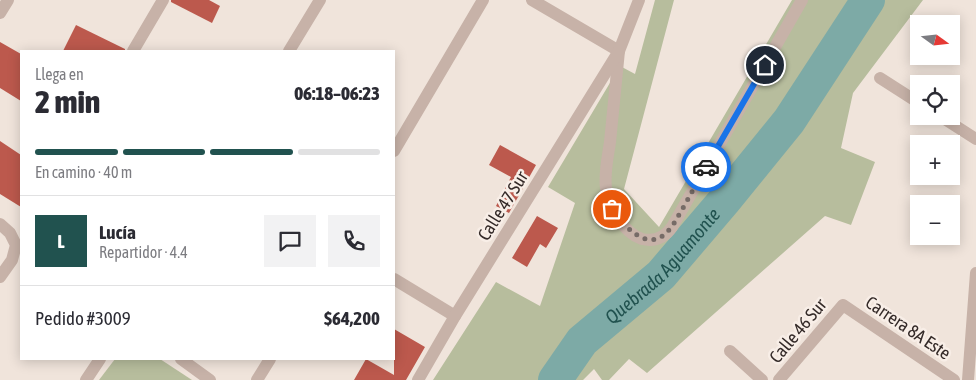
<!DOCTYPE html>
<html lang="es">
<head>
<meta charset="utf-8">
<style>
  :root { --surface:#fff; --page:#f2f2f3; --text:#2b2b33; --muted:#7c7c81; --line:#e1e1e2; --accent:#21524f }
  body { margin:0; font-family:"Asap Condensed",sans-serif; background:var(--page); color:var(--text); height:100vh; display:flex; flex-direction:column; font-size:19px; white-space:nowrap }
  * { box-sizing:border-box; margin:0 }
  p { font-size:16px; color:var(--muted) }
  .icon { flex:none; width:28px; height:28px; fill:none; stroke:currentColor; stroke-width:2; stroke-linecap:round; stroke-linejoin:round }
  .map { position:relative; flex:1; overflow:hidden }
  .panel { position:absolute; left:20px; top:50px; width:375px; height:310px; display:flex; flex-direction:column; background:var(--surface); border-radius:0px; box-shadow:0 2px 12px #0003 }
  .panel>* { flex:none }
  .needle { width:32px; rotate:105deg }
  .tools { position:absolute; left:910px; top:15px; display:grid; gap:10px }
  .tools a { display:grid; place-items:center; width:50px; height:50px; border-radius:0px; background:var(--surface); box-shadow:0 2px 12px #0003; font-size:25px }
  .pin { position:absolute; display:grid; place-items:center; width:42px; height:42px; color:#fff; margin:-21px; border:2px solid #fff; border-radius:50%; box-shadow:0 1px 5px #0007 }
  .courier { position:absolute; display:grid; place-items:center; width:50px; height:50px; margin:-25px; border:4px solid #1a73e8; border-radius:50%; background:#fff; color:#222; box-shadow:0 1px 6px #0007 }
  .summary em { font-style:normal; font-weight:800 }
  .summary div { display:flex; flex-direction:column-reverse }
  .summary { display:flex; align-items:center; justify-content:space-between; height:85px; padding:0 15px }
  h1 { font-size:32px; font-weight:800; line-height:38px }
  .bar { display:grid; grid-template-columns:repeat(4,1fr); gap:8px 5px; align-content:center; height:60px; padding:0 15px }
  .bar i { height:6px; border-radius:4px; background:var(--line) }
  .bar .active { background:var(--accent) }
  .bar p { grid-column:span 4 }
  .line { display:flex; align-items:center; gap:12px; padding:0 15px; border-top:1px solid var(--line) }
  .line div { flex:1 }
  .round { display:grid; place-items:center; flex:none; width:52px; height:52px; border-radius:0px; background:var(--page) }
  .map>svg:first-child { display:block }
  .green { fill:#b7bd9d }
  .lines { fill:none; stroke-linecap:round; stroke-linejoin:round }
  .river { stroke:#7daaa6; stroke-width:34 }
  .building { fill:#bc594d }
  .minor { stroke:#c7b2a8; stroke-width:12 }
  .tertiary { stroke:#c7b2a8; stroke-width:12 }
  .done { stroke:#766b67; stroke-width:5; stroke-dasharray:0 9 }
  .route { stroke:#1a73e8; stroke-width:6 }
  .labels { text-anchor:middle; stroke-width:5; stroke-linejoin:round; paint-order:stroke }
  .street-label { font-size:18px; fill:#342a28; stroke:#f8eee7 }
  .water-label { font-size:19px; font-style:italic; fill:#21524f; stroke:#f8eee7 }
</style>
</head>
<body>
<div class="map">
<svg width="976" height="380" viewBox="0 0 976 380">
  <rect width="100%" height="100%" fill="#f0e4db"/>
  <!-- green -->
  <g class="green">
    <path d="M655,0H674L624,189L659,227L792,0H923L853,93L841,148L875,162L851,225L825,216L647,373L629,359L609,380H602L594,369L583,380H433L496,282L540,306L575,203L548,187L620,66L635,74Z"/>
    <path d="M115,359H160L192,380H99Z"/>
  </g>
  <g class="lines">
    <!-- river -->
    <path class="river" id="s1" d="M555,380L582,341L661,275L724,201L789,121L868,0"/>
  </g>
  <!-- building -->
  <g class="building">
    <path d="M171,0H209L220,6L212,23L171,2Z"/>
    <path d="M76,25L125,49V51H63Z"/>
    <path d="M0,42L21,54V101L0,88Z"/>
    <path d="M0,141L21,155V207L0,194Z"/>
    <path d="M500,145L536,165L509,213L496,206L511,177L489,165Z"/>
    <path d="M537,216L558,228L546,248L540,244L527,267L512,258Z"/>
    <path d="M394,329L425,347L406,380H354L366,359L394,375Z"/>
  </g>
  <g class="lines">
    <!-- minor -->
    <g class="minor">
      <path d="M532,0L619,51C616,81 613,112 610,142C608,157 604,172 606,188C609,206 623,233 642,239C655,242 665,237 672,227L802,0"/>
      <path d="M133,51L163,0"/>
      <path d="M289,51L320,0"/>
      <path d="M880,78L919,103"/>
      <path d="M940,116L976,139"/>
      <path d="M394,151L483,0"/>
      <path d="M394,279L455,316"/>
      <path d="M730,351L762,380"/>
      <path d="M181,359L210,380"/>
      <path d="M86,380L100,359"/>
      <path d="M257,380L270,359"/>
      <path d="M779,380L843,305L954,380"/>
      <path d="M968,380L976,273"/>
    </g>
    <!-- tertiary -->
    <g class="tertiary">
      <path d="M0,13L8,0"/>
      <path d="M0,224L10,233L16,245L12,260L0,277"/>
      <path d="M418,380L455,316L619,51L639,0"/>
    </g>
  </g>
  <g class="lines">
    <!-- done -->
    <path class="done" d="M612,209C624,226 648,254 668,231C674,225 678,216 683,208C691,194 698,180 706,167"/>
    <!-- route -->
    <path class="route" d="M706,167L765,65"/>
  </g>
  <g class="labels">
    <!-- street labels -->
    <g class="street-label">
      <text transform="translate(503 206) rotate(-58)" y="6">Calle 47 Sur</text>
      <text transform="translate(908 328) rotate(34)" y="6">Carrera 8A Este</text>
      <text transform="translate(798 331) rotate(-50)" y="6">Calle 46 Sur</text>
    </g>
    <!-- water labels -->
    <g class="water-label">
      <text dy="7" stroke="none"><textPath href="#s1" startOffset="158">Quebrada Aguamonte</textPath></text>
    </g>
  </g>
</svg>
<div class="tools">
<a><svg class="needle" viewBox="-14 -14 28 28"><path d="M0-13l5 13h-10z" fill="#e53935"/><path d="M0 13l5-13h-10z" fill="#7c7c81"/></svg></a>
<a><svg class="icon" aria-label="locate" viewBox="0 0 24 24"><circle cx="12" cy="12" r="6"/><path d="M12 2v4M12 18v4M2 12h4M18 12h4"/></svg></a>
<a>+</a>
<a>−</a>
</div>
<div class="pin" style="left:612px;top:209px;background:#ea580c"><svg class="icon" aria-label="bag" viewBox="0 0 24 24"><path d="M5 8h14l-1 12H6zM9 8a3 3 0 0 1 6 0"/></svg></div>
<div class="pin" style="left:765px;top:65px;background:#1f2937"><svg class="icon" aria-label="home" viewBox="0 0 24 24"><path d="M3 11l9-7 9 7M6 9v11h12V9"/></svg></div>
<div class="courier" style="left:706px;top:167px"><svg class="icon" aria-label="car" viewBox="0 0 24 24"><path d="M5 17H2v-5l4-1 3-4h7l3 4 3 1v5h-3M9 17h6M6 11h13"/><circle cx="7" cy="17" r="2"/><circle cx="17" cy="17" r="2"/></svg></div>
<section class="panel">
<div class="summary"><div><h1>2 min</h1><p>Llega en</p></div><em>06:18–06:23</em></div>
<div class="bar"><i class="active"></i><i class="active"></i><i class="active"></i><i></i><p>En camino · 40 m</p></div>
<div class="line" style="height:90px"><b class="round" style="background:var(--accent);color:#fff">L</b><div><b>Lucía</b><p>Repartidor · 4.4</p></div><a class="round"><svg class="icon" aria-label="chat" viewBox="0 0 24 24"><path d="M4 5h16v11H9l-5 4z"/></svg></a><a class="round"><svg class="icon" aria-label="phone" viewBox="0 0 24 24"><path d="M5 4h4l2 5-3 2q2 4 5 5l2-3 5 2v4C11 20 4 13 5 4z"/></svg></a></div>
<div class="line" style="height:65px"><div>Pedido #3009</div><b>$64,200</b></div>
</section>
</div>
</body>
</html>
